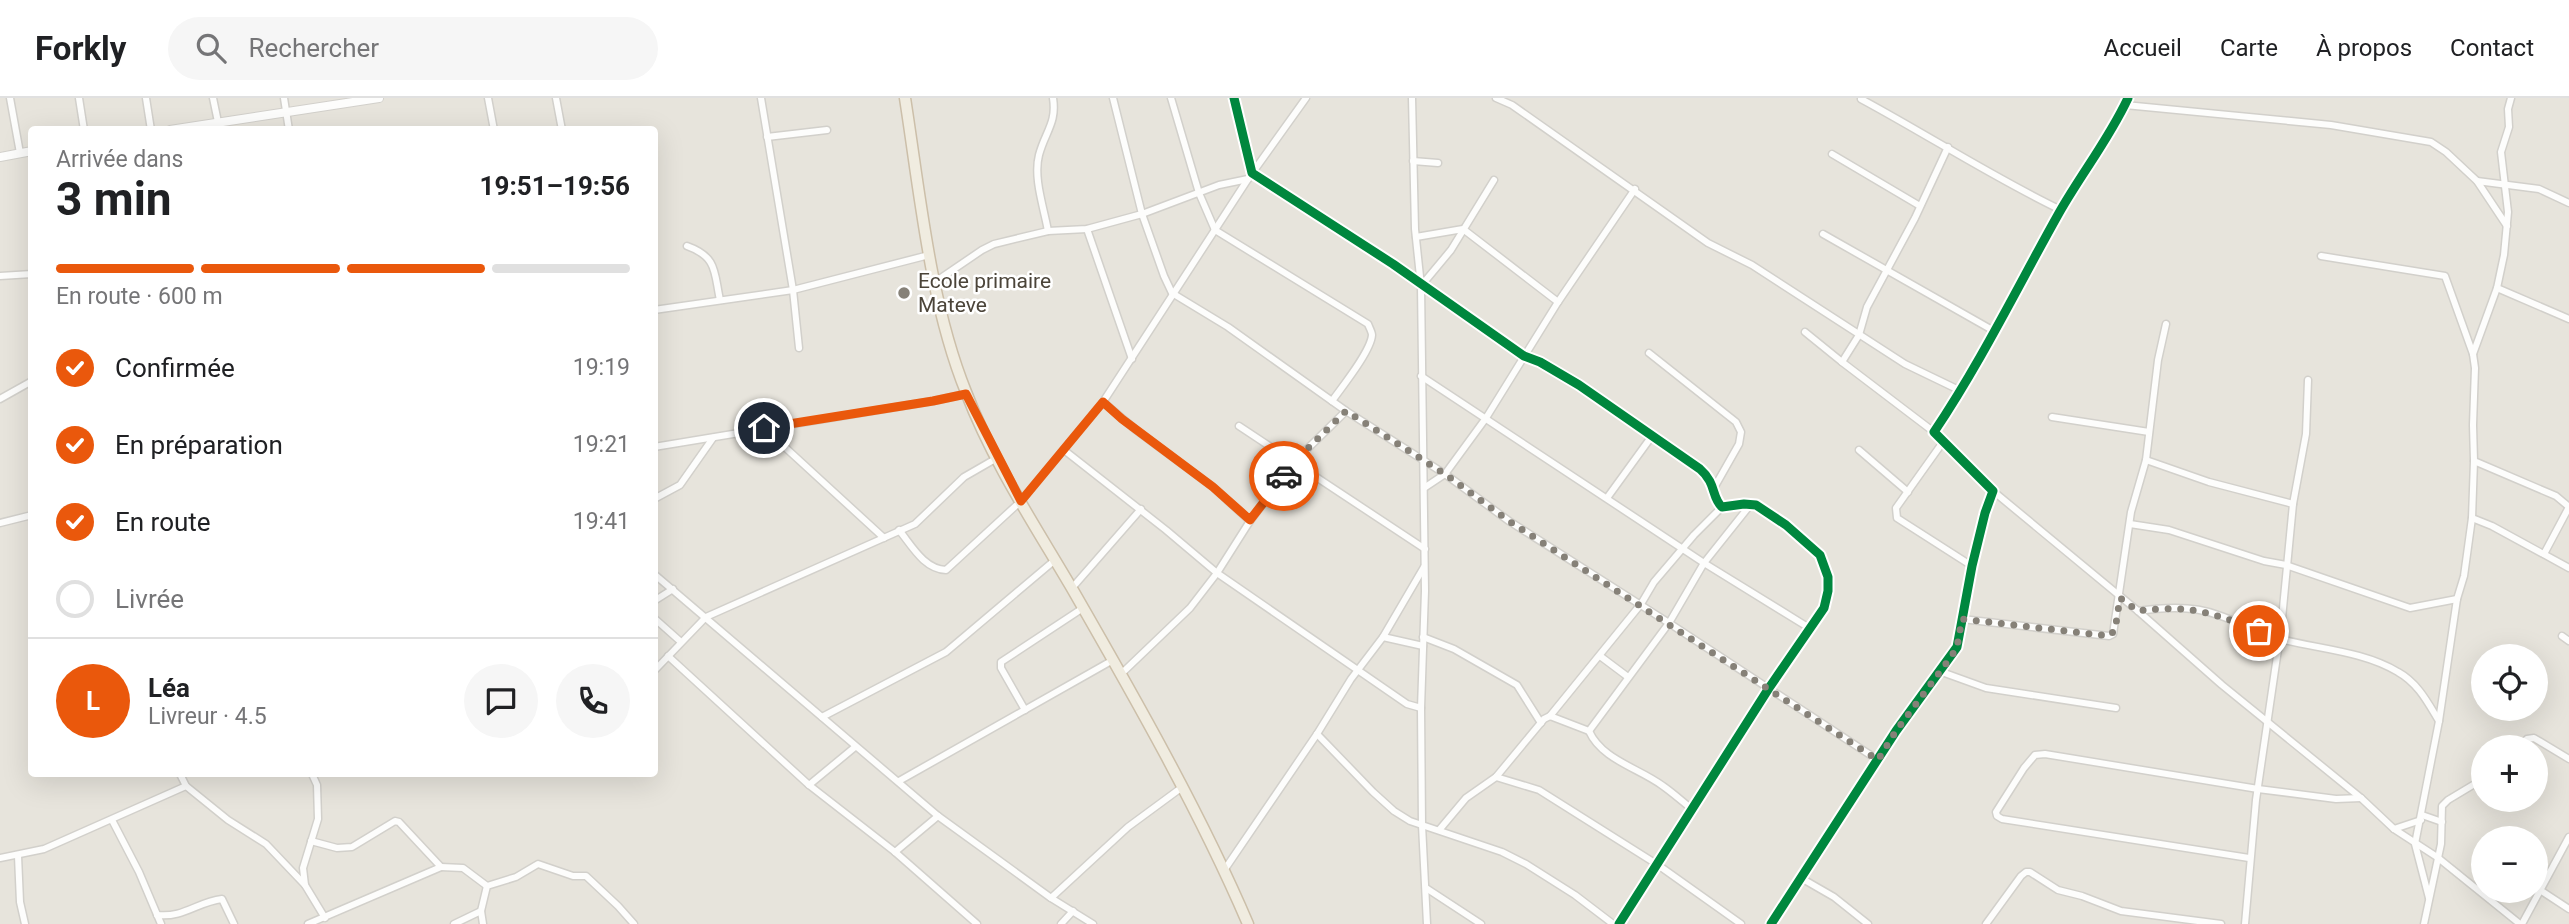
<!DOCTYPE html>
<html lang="fr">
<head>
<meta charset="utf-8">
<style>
  :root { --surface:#fff; --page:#f6f6f6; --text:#202124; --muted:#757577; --line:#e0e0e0; --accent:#ea580c }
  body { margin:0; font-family:Roboto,sans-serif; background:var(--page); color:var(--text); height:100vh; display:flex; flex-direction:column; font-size:26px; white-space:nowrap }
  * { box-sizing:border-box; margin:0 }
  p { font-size:23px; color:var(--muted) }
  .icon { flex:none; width:38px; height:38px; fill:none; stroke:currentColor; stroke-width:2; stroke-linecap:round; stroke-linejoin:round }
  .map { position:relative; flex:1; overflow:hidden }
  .panel { position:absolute; left:28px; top:28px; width:630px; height:651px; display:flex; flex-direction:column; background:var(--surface); border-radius:7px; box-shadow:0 7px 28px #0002 }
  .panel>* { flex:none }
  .tools { position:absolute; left:2471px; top:546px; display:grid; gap:14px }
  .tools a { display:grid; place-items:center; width:77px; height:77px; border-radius:50%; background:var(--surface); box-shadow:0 7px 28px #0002; font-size:35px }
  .pin { position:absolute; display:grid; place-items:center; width:60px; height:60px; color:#fff; margin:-30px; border:4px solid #fff; border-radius:50%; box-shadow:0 2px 7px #0007 }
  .courier { position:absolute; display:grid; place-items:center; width:70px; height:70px; margin:-35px; border:5px solid #ea580c; border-radius:50%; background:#fff; color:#222; box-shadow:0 2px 9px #0007 }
  .overview em { font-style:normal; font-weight:700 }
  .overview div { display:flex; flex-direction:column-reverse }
  .overview { display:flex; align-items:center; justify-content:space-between; height:119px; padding:0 28px }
  h1 { font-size:46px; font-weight:700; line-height:52px }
  .bar { display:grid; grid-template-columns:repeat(4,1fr); gap:10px 7px; align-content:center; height:84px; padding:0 28px }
  .bar i { height:9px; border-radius:5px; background:var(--line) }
  .bar .selected { background:var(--accent) }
  .bar p { grid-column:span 4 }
  .line { display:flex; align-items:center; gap:18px; padding:0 28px; border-top:2px solid var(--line) }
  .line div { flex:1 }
  .round { display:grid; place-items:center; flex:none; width:74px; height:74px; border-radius:37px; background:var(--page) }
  ol { padding:0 28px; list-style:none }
  li { display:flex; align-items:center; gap:21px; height:77px }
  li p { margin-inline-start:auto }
  li .icon { padding:7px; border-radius:50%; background:var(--accent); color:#fff; stroke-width:4 }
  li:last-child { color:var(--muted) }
  li i { width:38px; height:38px; border:4px solid var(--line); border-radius:50% }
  header { display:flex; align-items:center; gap:42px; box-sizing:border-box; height:98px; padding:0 35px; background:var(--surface); border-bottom:2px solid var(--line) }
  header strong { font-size:33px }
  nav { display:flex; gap:38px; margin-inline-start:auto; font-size:24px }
  .search { width:490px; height:63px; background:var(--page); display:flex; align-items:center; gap:18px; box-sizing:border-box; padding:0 24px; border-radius:38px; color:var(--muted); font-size:26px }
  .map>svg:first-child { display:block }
  .residential { fill:#e7e4dc; fill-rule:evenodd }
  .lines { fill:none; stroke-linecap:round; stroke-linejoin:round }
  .minor-casing { stroke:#d2d0cb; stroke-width:9 }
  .tertiary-casing { stroke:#d2d0cb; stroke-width:10 }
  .trunk-casing { stroke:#ccbfa9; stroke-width:13 }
  .minor { stroke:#fdfdfc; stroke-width:6 }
  .tertiary { stroke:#fdfdfc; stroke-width:8 }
  .trunk { stroke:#f0ece0; stroke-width:10 }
  .cycleway-casing { stroke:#fff; stroke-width:13 }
  .cycleway { stroke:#00873e; stroke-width:9 }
  .done { stroke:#868178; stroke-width:7; stroke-dasharray:0 12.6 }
  .route { stroke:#ea580c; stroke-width:9 }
  .poi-dot { fill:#868178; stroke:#fff; stroke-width:2.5 }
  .labels { text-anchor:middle; stroke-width:5; stroke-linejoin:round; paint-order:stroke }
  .poi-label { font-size:21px; fill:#4b4439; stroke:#fff; text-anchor:start }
</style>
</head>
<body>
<header>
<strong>Forkly</strong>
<div class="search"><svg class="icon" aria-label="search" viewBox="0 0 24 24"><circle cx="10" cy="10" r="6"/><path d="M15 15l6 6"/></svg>Rechercher</div>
<nav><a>Accueil</a><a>Carte</a><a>À propos</a><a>Contact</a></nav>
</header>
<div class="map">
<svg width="2569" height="826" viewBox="0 0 2569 826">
  <rect width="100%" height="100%" fill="#f4f2ee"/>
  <!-- residential -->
  <path class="residential" d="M0,0H2569V826H0ZM32,32H654V676H32ZM2483,558H2536V611H2483ZM2483,649H2536V702H2483ZM2483,740H2536V793H2483Z"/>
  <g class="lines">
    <defs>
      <g id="minor">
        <path d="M10,0L20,55"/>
        <path d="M79,0L84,32"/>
        <path d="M146,0L151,32"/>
        <path d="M213,0L218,24"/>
        <path d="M284,0L289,32"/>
        <path d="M488,0L494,32"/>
        <path d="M556,0L562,32"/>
        <path d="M761,0L793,192L799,250"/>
        <path d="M1113,0L1142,116L1164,178L1172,195L1228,229L1346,313L1445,376L1509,423L1669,525L1704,465L1751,406"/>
        <path d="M1171,0L1199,95L1215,132L1368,226C1369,229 1372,234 1372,237C1371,253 1342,289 1332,303"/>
        <path d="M1234,0L1252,75L1393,166L1524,258L1540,264L1579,287L1700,371C1717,386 1711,399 1722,409L1744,406L1756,407L1786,427L1820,457L1828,479V493L1824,510L1769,590L1619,826"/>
        <path d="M1412,0L1415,131L1421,188L1425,493L1421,610L1422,727L1427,826"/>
        <path d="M1496,0L1512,7L1708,145L1752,167L1905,266L1961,293"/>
        <path d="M1861,1C1928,37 1992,79 2061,112"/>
        <path d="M2125,7L2331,27L2431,44L2446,54L2477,83L2507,128"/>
        <path d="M767,39L827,32"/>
        <path d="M1832,56L1920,108"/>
        <path d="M1413,63L1438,65"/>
        <path d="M2477,83L2539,91L2569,105"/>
        <path d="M1087,131L1132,261"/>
        <path d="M1048,133C1044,110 1033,80 1039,57C1045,34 1057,25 1053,0"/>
        <path d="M1823,136L1994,233"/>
        <path d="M1416,139L1463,131L1558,204"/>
        <path d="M687,148C718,159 714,175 720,202"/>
        <path d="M2321,158L2445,178L2473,256L2475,270L2473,327L2474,363L2556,398L2568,408"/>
        <path d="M0,178L32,176"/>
        <path d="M935,184L982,152L994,146L1048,133L1087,131L1142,116L1219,87L1248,81"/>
        <path d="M1421,188L1451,152L1494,82"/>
        <path d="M2497,190L2569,221"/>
        <path d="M654,212L793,192L929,157"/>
        <path d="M1805,234L1842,264"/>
        <path d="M1649,255L1736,324L1741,334L1739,346L1714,390"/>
        <path d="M2473,256L2497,190L2504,157L2508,114L2501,54L2509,29L2508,11L2511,0"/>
        <path d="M1421,278L1704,465L1811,531"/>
        <path d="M0,301L32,283"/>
        <path d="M1103,304L1136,332L1213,389L1250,423"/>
        <path d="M2052,319L2149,334"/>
        <path d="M1239,328L1425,451"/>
        <path d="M764,330L884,440"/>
        <path d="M1934,334L1842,264L1859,237L1867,209L1915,120L1948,49"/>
        <path d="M1943,344L1896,410L1897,420L1972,468"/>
        <path d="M654,349L933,303L966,296"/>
        <path d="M1064,352L1166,432L1217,475L1407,606L1421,610"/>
        <path d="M1859,352L1908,394"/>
        <path d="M2146,362L2209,384L2293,406"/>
        <path d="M1424,390L1445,376L1486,320L1558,204L1635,91"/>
        <path d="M1993,393L2138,513L2222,587L2361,700L2394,731L2437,759L2520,826"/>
        <path d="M1607,400L1652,338"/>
        <path d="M654,401L680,387L713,340"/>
        <path d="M2472,420L2492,428L2569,470"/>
        <path d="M0,425L32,417"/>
        <path d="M2130,426L2169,432L2264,463L2286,467L2410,510L2457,501"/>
        <path d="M899,432C912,448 924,471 946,472L1021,403L1103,304L1248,81L1306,0"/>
        <path d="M2544,456L2569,409"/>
        <path d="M654,476L938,718L1051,800L1093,826"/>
        <path d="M1072,490L1141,411"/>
        <path d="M654,503L673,491"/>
        <path d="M2138,513C2164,509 2193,507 2218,517C2240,524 2261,537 2284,542C2321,551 2365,554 2398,574C2418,585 2428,605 2439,623"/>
        <path d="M654,520L681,544"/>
        <path d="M1962,521L2109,538L2113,536L2131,414L2146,362L2158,262L2166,226"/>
        <path d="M2562,538L2569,543"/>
        <path d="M1383,539L1423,548"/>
        <path d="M1423,539L1454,551L1517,587L1541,625"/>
        <path d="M668,558L809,687L895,754L977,826"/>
        <path d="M1600,558L1628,579"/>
        <path d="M654,573L706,519L915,426L964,379L997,360"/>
        <path d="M1939,573L1986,590L2116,610"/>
        <path d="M1120,577L1190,510L1217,475L1250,423L1295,363L1346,313"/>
        <path d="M1025,612L1001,570V564L1083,510"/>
        <path d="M1550,618L1641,506L1654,484L1694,437L1722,409"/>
        <path d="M822,619L946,554L1055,462"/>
        <path d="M1589,633C1602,662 1639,670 1663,688C1673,695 1683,704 1693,712"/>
        <path d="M1317,636L1373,694L1394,713L1410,723L1502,754L1526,766L1575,797L1613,826"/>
        <path d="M2518,649L2527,641L2534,640L2569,661"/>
        <path d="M180,676L186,688L228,722L266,746L305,787L325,820"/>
        <path d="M1496,679L1539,692L1658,767L1741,826"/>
        <path d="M899,683L1113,562"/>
        <path d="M809,687L855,649"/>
        <path d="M2422,717L2442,724"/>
        <path d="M112,722L139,774L161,826"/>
        <path d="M1440,731L1466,700L1496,679L1544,621L1550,618L1589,633L1669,525L1878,662"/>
        <path d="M2394,731L2421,722"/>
        <path d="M895,754L938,718"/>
        <path d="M18,758L20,804L25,826"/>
        <path d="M0,760L44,751L186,688"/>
        <path d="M2249,760L2002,721L1997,718L1996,714L2024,670L2035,657L2045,656L2258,691L2336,701L2361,700"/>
        <path d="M441,769L463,770L487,788"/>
        <path d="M1225,771L1317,636L1351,581L1383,539L1424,469"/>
        <path d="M1801,780L1834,799L1868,826"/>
        <path d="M305,787L303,770L318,721L317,687L312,676"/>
        <path d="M1426,790L1481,826"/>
        <path d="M2540,792L2569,811"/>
        <path d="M1051,800L1128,729L1181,690"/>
        <path d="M2429,800L2415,746L2439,623L2457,501L2464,478L2472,420L2474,363"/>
        <path d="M157,817C184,820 197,804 222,801L234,826"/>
        <path d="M308,826L441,769L399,724L395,723L352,749L337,750L311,743"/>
        <path d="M454,826L481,813"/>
        <path d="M483,826L481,813L487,788L516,779L538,766L573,778H586L618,808L634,826"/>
        <path d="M1061,826L1073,813"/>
        <path d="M1771,826L1896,633L1957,549L1972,468L1985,415L1993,393L1934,334C1981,264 2018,188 2059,115C2081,76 2109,41 2128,0"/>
        <path d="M1986,826L2021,778L2026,774H2030L2058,792L2082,798L2121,813L2221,826"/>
        <path d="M2245,826L2256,702L2281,531L2293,406L2306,336L2308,282"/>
        <path d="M2424,826L2441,746L2442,708L2448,702L2483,681"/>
        <path d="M2522,826L2569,739"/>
      </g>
      <g id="tertiary">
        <path d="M170,32L379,0"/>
        <path d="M0,59L32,53"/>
      </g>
      <path id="trunk" d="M905,0C920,96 930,205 966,294C993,365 1036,429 1074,494C1135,600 1200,714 1248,826"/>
    </defs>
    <!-- minor casing -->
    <use href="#minor" class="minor-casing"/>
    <!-- tertiary casing -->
    <use href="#tertiary" class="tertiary-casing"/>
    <!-- trunk casing -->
    <use href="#trunk" class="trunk-casing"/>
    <!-- minor -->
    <use href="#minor" class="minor"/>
    <!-- tertiary -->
    <use href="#tertiary" class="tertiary"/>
    <!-- trunk -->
    <use href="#trunk" class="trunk"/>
    <defs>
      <g id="cycleway">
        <path d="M1234,0L1252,75L1393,166L1524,258L1540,264L1579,287L1700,371C1717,386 1711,399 1722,409L1744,406L1756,407L1786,427L1820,457L1828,479V493L1824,510L1769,590L1619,826"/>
        <path d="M1771,826L1896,633L1957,549L1972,468L1985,415L1993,393L1934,334C1981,264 2018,188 2059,115C2081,76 2109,41 2128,0"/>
      </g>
    </defs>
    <!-- cycleway casing -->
    <use href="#cycleway" class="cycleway-casing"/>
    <!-- cycleway -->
    <use href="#cycleway" class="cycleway"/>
  </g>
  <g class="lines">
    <!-- done -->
    <path class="done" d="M1284,378L1295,363L1346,313L1445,376L1509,423L1878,662L1896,633L1951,559L1957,549L1962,521L2109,538L2115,532L2120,500L2138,513C2188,506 2214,515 2259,533"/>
    <!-- route -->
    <path class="route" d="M764,330L933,303L966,296L1021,403L1103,304L1122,321L1213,389L1250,422L1284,378"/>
  </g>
  <!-- markers -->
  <circle class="poi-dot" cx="904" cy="195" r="7"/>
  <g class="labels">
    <!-- poi labels -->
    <g class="poi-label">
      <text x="918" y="190">Ecole primaire<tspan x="918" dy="24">Mateve</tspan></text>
    </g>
  </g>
</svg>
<div class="tools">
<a><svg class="icon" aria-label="locate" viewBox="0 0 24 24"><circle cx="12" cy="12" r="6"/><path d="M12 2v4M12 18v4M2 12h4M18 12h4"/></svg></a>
<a>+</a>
<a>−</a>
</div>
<div class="pin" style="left:2259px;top:533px;background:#ea580c"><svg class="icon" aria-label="bag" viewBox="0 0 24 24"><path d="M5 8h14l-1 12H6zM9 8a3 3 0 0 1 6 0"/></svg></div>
<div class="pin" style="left:764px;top:330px;background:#1f2937"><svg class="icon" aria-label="home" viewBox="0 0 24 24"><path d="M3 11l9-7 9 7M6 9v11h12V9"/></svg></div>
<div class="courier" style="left:1284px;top:378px"><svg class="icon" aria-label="car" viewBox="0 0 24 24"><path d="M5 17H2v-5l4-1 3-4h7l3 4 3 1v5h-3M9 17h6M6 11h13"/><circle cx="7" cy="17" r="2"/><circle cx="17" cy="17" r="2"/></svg></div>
<section class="panel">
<div class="overview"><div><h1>3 min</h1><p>Arrivée dans</p></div><em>19:51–19:56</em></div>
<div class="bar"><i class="selected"></i><i class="selected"></i><i class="selected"></i><i></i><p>En route · 600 m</p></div>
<ol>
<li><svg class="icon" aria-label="check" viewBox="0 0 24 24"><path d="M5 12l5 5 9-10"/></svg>Confirmée<p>19:19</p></li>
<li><svg class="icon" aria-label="check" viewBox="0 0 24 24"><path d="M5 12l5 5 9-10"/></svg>En préparation<p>19:21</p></li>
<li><svg class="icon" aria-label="check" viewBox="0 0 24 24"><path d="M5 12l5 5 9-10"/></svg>En route<p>19:41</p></li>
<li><i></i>Livrée</li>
</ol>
<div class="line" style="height:126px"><b class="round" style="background:var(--accent);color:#fff">L</b><div><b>Léa</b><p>Livreur · 4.5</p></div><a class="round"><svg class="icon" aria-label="chat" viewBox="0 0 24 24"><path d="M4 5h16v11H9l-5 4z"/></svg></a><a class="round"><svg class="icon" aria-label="phone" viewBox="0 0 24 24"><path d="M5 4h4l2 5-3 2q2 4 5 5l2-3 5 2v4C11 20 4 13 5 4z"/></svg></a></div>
</section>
</div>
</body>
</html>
